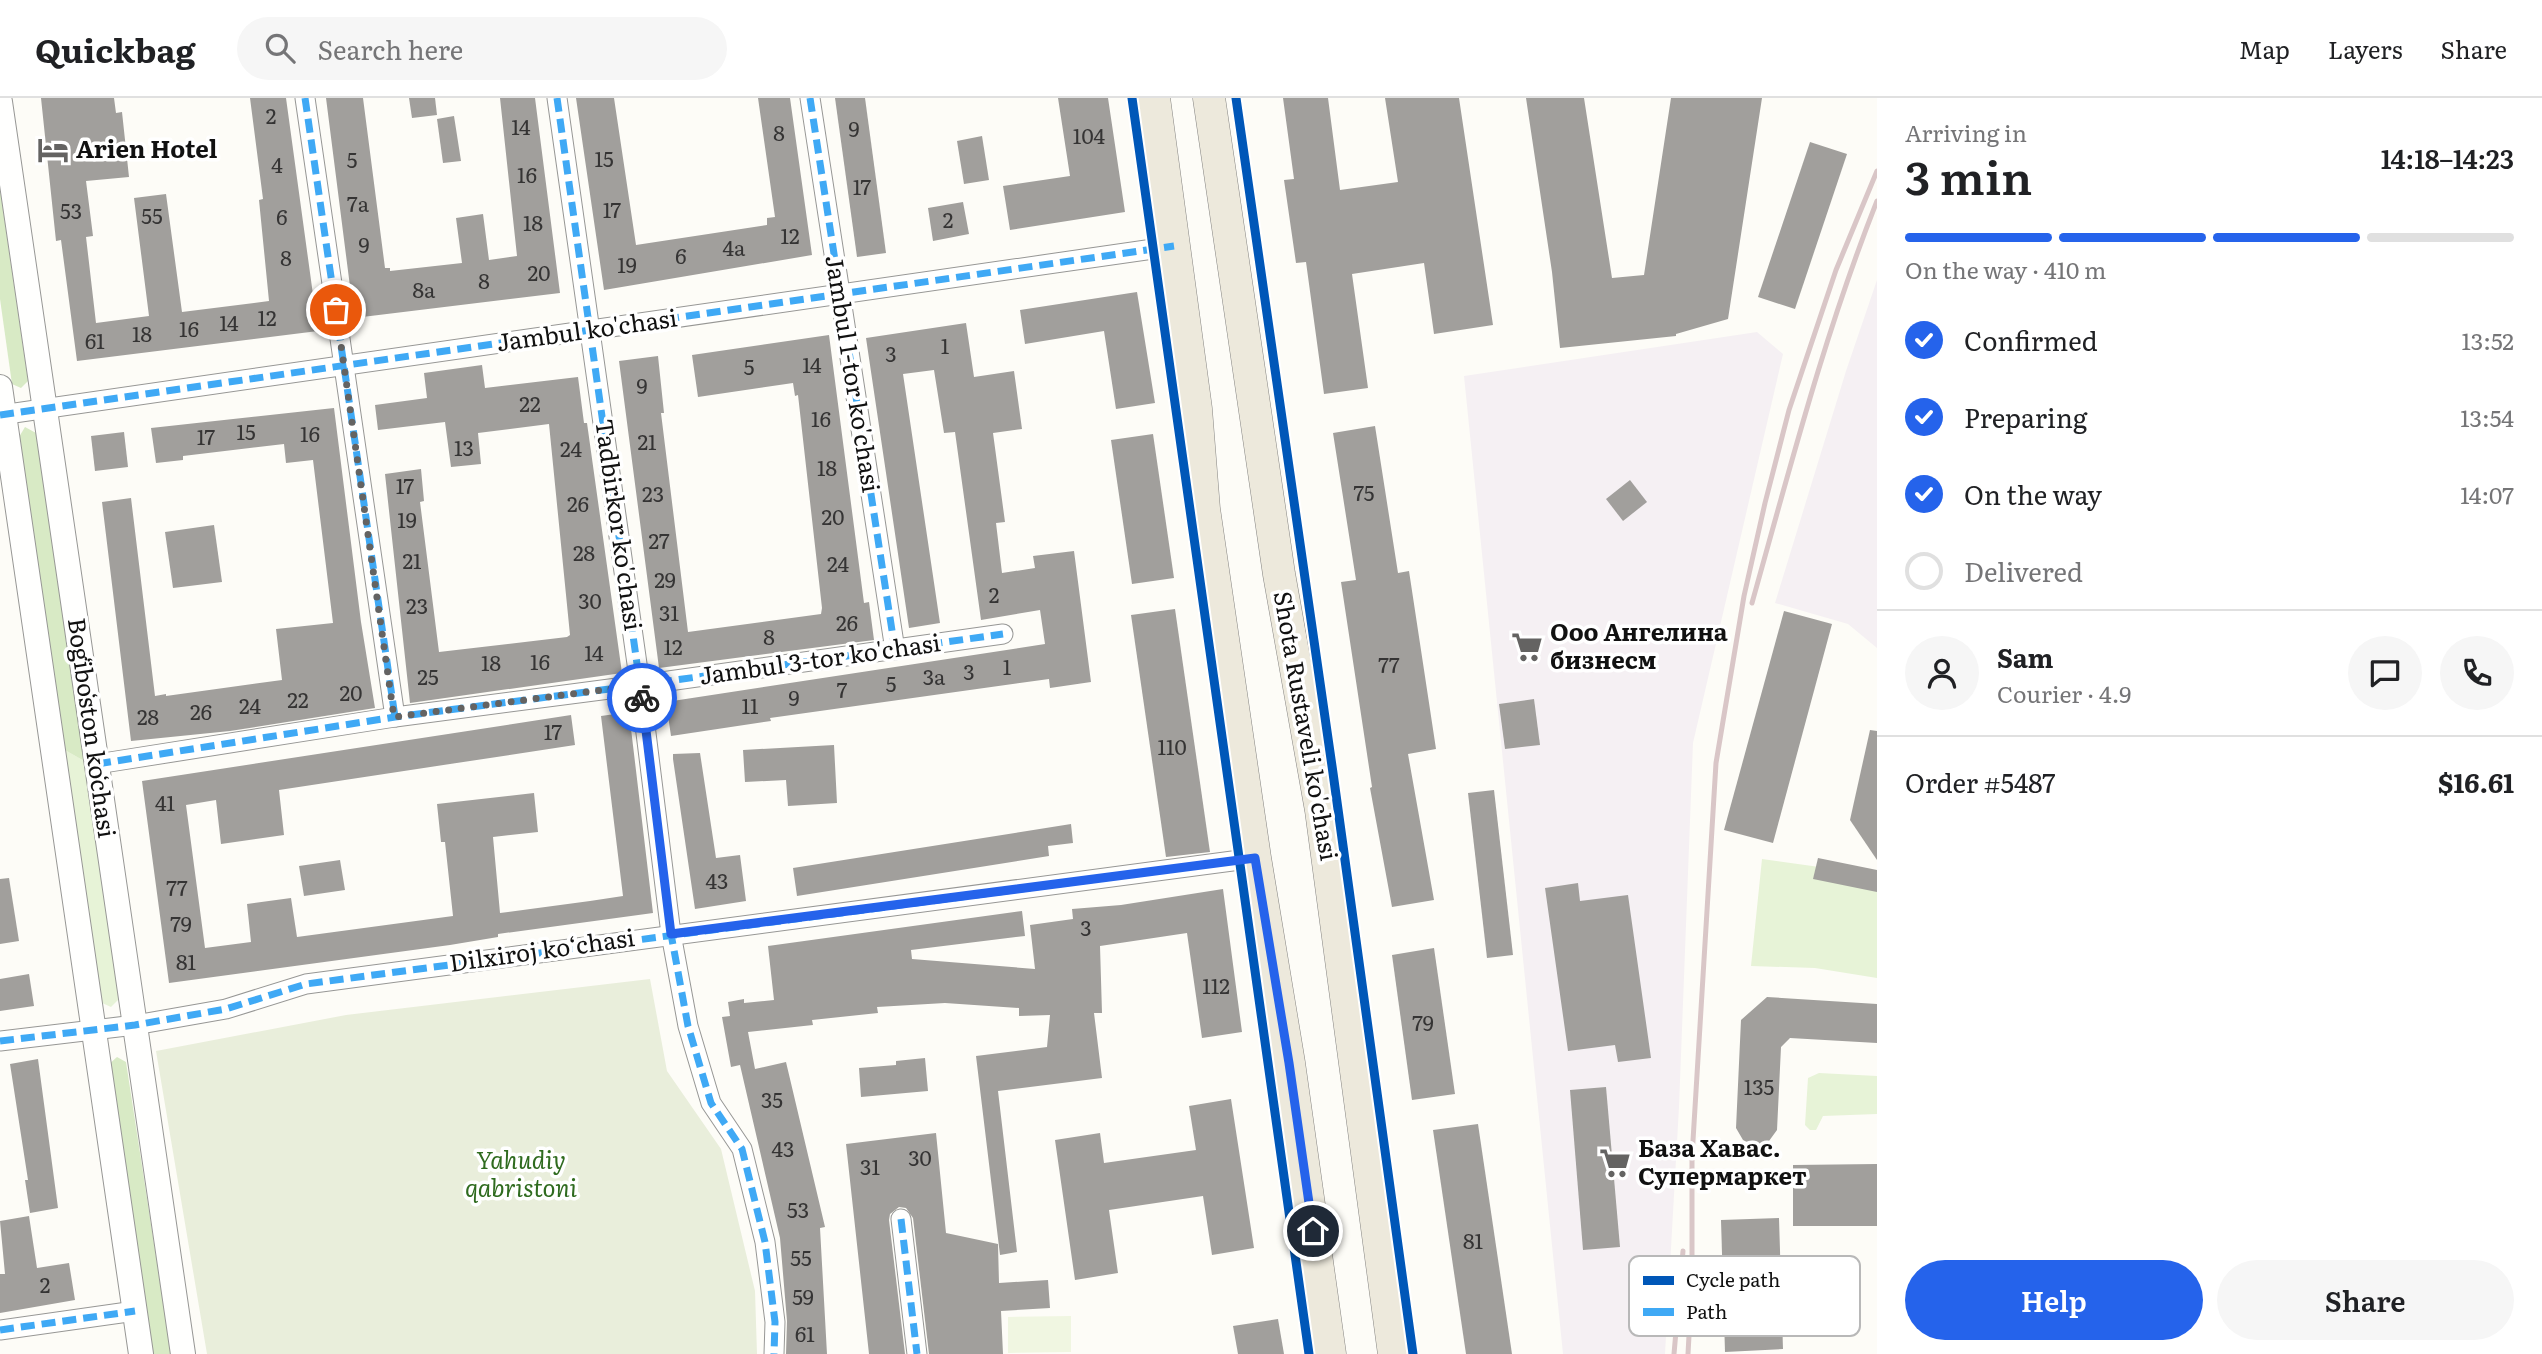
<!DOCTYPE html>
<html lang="en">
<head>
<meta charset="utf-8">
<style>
  :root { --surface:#fff; --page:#f6f6f6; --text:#202124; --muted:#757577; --line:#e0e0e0; --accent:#2563eb }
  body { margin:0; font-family:Literata,serif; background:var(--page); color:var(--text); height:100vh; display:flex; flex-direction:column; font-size:26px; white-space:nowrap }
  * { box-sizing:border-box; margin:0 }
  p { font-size:23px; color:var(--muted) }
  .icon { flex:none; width:38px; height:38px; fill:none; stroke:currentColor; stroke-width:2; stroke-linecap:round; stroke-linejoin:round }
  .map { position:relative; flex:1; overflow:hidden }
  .details { display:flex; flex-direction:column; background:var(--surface); width:665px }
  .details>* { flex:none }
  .pin { position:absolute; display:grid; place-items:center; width:60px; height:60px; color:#fff; margin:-30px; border:4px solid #fff; border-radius:50%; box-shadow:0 2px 7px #0007 }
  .courier { position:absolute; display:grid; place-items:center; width:70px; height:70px; margin:-35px; border:5px solid #2563eb; border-radius:50%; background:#fff; color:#222; box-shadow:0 2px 9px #0007 }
  .overview em { font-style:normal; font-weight:600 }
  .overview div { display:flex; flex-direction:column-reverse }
  .overview { display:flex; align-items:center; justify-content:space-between; height:119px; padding:0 28px }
  h1 { font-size:46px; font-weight:600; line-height:52px }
  .bar { display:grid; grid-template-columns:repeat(4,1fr); gap:10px 7px; align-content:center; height:84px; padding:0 28px }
  .bar i { height:9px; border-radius:5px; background:var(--line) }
  .bar .selected { background:var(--accent) }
  .bar p { grid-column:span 4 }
  .line { display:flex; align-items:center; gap:18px; padding:0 28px; border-top:2px solid var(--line) }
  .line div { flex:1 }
  .round { display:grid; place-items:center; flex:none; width:74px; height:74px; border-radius:37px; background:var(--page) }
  ol { padding:0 28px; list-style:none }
  li { display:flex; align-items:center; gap:21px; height:77px }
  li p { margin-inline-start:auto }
  li .icon { padding:7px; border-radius:50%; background:var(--accent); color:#fff; stroke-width:4 }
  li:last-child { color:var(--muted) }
  li i { width:38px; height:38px; border:4px solid var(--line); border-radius:50% }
  .button { display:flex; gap:14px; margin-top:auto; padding:14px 28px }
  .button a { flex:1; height:80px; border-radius:42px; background:var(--accent); color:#fff; font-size:28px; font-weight:600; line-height:80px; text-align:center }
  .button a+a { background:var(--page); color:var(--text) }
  header { display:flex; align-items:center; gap:42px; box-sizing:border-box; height:98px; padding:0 35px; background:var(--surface); border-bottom:2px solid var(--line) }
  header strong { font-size:33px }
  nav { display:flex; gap:38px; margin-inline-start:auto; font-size:24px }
  .search { width:490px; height:63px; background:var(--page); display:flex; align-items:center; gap:18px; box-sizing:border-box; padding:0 24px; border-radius:38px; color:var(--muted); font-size:26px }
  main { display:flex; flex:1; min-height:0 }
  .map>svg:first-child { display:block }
  .industrial { fill:#f5f0f3 }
  .green { fill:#e7f3d7 }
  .forest { fill:#d8eac5 }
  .cemetery { fill:#e9eedb }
  .pitch { fill:#f0f6e1 }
  .building { fill:#a19f9c }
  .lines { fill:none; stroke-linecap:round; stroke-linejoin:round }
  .minor-casing { stroke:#979795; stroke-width:21 }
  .tertiary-casing { stroke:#979795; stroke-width:26 }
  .primary-casing { stroke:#858482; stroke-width:33 }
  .minor { stroke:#fffffe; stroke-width:19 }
  .tertiary { stroke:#fffffe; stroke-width:24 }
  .primary { stroke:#ede9dc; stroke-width:32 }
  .rail { stroke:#d9c6c7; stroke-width:5 }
  .quiet { stroke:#3fa9f5; stroke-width:7; stroke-dasharray:14 7; stroke-linecap:butt }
  .cycleway-casing { stroke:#fff; stroke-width:13 }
  .cycleway { stroke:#0057b8; stroke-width:9 }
  .done { stroke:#646362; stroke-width:7; stroke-dasharray:0 12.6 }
  .route { stroke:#2563eb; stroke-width:9 }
  .labels { text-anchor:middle; stroke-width:7; stroke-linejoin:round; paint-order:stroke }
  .number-label { font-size:21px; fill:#353434 }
  .poi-label { font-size:24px; font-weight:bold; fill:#111; stroke:#fff; text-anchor:start }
  .street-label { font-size:24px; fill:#111; stroke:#fff }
  .park-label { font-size:24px; font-style:italic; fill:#2f6b1f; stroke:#fff }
  .key { fill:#fff; stroke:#b8b8b8; stroke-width:2 }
  .key-label { font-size:19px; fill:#111 }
</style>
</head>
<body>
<header>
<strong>Quickbag</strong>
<div class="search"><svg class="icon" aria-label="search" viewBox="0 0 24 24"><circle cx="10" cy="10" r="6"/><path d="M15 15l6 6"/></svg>Search here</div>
<nav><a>Map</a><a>Layers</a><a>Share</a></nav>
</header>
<main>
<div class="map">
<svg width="1877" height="1256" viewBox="0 0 1877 1256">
  <rect width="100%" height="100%" fill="#fdfcf7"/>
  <!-- industrial -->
  <g class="industrial">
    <path d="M1877,182V550L1848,526L1775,505L1846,273Z"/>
    <path d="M1757,234L1783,256L1693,645L1679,1009L1665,1256H1563L1464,278Z"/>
  </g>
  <!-- green -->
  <g class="green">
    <path d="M63,651L86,664L119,901L111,909L100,904Z"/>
    <path d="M1762,761L1877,777V880L1815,870L1751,868Z"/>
    <path d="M1819,975L1877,978V1016L1823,1018L1816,1032H1810L1805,1027L1808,980Z"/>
  </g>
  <!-- forest -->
  <g class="forest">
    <path d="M0,91L28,283L21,290L12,286L0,201Z"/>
    <path d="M25,329L36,335L86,664L63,651L19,339Z"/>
    <path d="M117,959L126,964L171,1256H150L107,968Z"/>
  </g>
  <!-- cemetery -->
  <path class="cemetery" d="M650,881L667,973L721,1051L755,1193L757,1256H207L156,953L346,917Z"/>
  <!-- pitch -->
  <path class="pitch" d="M1071,1218V1254L1008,1255V1219Z"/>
  <!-- building -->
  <g class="building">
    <path d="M41,0H114L116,15L122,14L129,79L86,83L93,138L86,139L96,225L149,218L134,100L166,96L182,214L269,203L259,102L263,101L250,0H286L318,233L77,263L61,142L56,143Z"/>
    <path d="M326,0H363L385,170H390V173L462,165L456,120L483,116L489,162L517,158L500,0H535L560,195L354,220Z"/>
    <path d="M409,0H435L437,17L412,20Z"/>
    <path d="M576,0H614L636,147L767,127V120L775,119L758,0H790L812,157L604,192Z"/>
    <path d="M835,0H865L886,155L857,159Z"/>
    <path d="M1058,0H1108L1125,114L1010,132L1003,88L1070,78Z"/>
    <path d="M1283,0H1328L1340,92L1398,84L1385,0H1459L1493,227L1434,236L1424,165L1352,176L1368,290L1324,296L1306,164L1296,165L1284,82L1294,81Z"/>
    <path d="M1526,0H1584L1612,180L1644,177L1671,0H1762L1728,221L1676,236V238L1560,250L1552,174Z"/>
    <path d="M454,18L461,63L443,65L437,21Z"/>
    <path d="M982,38L989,82L964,86L957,43Z"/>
    <path d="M1810,44L1847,56L1795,211L1758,199Z"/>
    <path d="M963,104L969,136L933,143L928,110Z"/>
    <path d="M1137,194L1155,305L1116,311L1104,233L1025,246L1020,212Z"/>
    <path d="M966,225L974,279L1014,273L1022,331L993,335L1005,424L996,425L1002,475L1035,470L1033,458L1074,453L1091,584L1050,590L1049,581L770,620L771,623L671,638L666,604L1045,546L1040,512L981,522L955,334L944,335L934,272L903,276L940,525L909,530L866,240Z"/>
    <path d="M829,237L864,505L869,504L874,542L659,570L619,263L658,258L664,315H661L688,534L821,516L822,510L798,297L795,298L793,285L698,299L692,257Z"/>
    <path d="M482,267L485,290L578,279L584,325H587L622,575L410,605L385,376L421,371L424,403L420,404L439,554L567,539L570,537L549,326L478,335L481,366L451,369L445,324L378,332L375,307L427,300L424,275Z"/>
    <path d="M334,310L361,524L375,610L230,633L131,643L102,404L131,400L155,598L166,596V598L282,582L276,531L333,525L313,362L286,365L284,346L183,358V362L156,365L151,330Z"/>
    <path d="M1375,328L1398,475L1409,473L1436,651L1408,656L1434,802L1392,809L1370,690L1372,689L1341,484L1356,482L1333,335Z"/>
    <path d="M124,334L128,369L95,373L91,338Z"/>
    <path d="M1153,336L1174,480L1132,486L1111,342Z"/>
    <path d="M1630,382L1647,404L1623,423L1606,401Z"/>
    <path d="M214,427L222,484L173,490L165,434Z"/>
    <path d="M1175,511L1210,754L1166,759L1131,517Z"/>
    <path d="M1784,513L1832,526L1773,745L1724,732Z"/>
    <path d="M1534,601L1540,647L1505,651L1499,606Z"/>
    <path d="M629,614L653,815L498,836V839L450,847L169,885L142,683L571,617L575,647L279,692L284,737L221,746L216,702L186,707L205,850L251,844L247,806L291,800L297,839L453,818L445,744H441L437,706L534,695L538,734L493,739L500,815L590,803L623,798L601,618Z"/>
    <path d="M1870,632L1877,633V762L1850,722Z"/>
    <path d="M834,647L837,705L788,708L786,682L745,684L743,652Z"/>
    <path d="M700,655L716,760L740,757L746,803L695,811L673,661V656Z"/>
    <path d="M1494,692L1513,857L1487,860L1468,695Z"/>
    <path d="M1071,726L1073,745L1048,748L1049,758L797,798L793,770Z"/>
    <path d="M1818,760L1877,772V794L1813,781Z"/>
    <path d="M340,762L345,792L304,798L299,768Z"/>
    <path d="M9,780L19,843L0,846V781Z"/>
    <path d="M1578,785L1580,803L1628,797L1651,960L1618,964L1615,947L1568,953L1545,790Z"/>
    <path d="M1223,791L1242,934L1202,940L1187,835L1100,848L1102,915H1094L1102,980L998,993L1017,1154L1000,1157L976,958L1047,949L1050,917L1019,918V910L945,905L877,909L878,915L812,922L813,927L748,934L755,971L786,964L825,1129L820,1130L827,1256H786L787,1223L780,1140L740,967L731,969L722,919L730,918L728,904L744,901V905L774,902L768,848L1022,813L1025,838L911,852L912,861L1035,871L1030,827L1073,821L1072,811L1121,807Z"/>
    <path d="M1434,850L1455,996L1412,1002L1392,857Z"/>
    <path d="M29,876L34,908L0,913V881Z"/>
    <path d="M1767,899L1877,906V945L1790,940L1781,949L1777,1032L1769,1043L1755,1048L1743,1042L1736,1030L1741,922Z"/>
    <path d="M925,960L928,993L861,999L859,970L896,967V963Z"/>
    <path d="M38,961L58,1110L30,1115L25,1082H28L10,966Z"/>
    <path d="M1606,989L1620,1149L1583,1152L1570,992Z"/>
    <path d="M1231,1001L1254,1150L1212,1157L1203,1098L1109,1112L1118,1175L1075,1182L1055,1042L1100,1035L1104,1065L1196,1052L1189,1008Z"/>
    <path d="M1478,1026L1512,1256H1466L1433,1032Z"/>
    <path d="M936,1035L946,1135L998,1146L999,1185L1048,1182L1050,1210L1001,1213L1003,1256H929L913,1120L906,1110L899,1109L890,1116L889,1122L905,1256H869L846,1046Z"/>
    <path d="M1877,1066V1128H1793V1067Z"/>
    <path d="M29,1118L37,1170L69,1165L75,1202L0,1215V1176H5L0,1123Z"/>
    <path d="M1779,1120L1783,1251L1725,1254L1721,1122Z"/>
    <path d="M1278,1221L1284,1256H1238L1233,1228Z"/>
  </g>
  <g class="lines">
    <defs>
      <g id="minor">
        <path d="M305,0L395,619"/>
        <path d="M557,0L640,587L671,836L688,928L711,1005L742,1051L765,1144L775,1224L774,1256"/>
        <path d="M810,0L895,552"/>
        <path d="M0,317L1174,148"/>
        <path d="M97,666L395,619L640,587L1003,536"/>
        <path d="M0,943L135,927L226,911L306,886L1255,760"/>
        <path d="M901,1121L917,1256"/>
        <path d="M0,1232L135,1213"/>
      </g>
      <g id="tertiary">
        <path d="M0,4L183,1256"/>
        <path d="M0,289L141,1256"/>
      </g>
      <g id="primary">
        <path d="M1154,0L1196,311L1204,411L1255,760L1289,965L1330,1256"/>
        <path d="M1209,0L1279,476L1321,712L1394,1256"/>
      </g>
    </defs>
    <!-- minor casing -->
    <use href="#minor" class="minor-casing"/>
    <!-- tertiary casing -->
    <use href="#tertiary" class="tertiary-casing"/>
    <!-- primary casing -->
    <use href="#primary" class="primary-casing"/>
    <!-- minor -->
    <use href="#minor" class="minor"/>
    <!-- tertiary -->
    <use href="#tertiary" class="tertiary"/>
    <!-- primary -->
    <use href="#primary" class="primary"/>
    <!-- rail -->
    <g class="rail">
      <path d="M1752,505C1790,370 1825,234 1877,103"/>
      <path d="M1674,1256L1683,1153"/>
      <path d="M1688,1256L1692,1183V1059L1716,665L1744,498L1765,405L1789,312L1836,172L1877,73"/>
    </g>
    <!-- quiet -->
    <g class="quiet">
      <path d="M305,0L395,619"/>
      <path d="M557,0L640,587L671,836L688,928L711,1005L742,1051L765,1144L775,1224L774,1256"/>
      <path d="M810,0L895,552"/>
      <path d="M0,317L1174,148"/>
      <path d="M97,666L395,619L640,587L1003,536"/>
      <path d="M0,943L135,927L226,911L306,886L1255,760"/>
      <path d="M901,1121L917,1256"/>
      <path d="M0,1232L135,1213"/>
    </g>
    <defs>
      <g id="cycleway">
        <path d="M1132,0L1309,1256"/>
        <path d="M1236,0L1333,675L1413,1256"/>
      </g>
    </defs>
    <!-- cycleway casing -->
    <use href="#cycleway" class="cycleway-casing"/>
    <!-- cycleway -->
    <use href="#cycleway" class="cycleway"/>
  </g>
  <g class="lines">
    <!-- done -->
    <path class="done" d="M336,212L394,619L640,587L642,600"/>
    <!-- route -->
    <path class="route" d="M642,600L671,836L1255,760L1289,965L1313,1133"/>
  </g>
  <!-- icons -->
  <defs>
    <symbol id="hotel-bare" viewBox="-9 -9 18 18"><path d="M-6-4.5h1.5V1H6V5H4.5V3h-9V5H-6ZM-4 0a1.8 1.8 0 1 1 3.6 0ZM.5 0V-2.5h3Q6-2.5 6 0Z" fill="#646362" stroke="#fff" stroke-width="2.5" paint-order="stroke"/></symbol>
    <symbol id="supermarket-bare" viewBox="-9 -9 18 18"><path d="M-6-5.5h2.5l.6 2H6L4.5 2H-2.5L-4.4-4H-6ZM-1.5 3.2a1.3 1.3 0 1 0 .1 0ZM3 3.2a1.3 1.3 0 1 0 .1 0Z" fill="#646362" stroke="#fff" stroke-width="2.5" paint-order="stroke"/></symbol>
  </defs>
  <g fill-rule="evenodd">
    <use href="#hotel-bare" x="31" y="30" width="44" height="44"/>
    <use href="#supermarket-bare" x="1505" y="527" width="44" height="44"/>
    <use href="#supermarket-bare" x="1593" y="1043" width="44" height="44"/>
  </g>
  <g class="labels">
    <!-- number labels -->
    <g class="number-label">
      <text x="271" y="26">2</text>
      <text x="521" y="37">14</text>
      <text x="854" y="39">9</text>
      <text x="779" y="43">8</text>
      <text x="1089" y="46">104</text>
      <text x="604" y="69">15</text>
      <text x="352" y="70">5</text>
      <text x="277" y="75">4</text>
      <text x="527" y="85">16</text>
      <text x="862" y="97">17</text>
      <text x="358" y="114">7a</text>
      <text x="612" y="120">17</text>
      <text x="71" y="121">53</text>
      <text x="152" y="126">55</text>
      <text x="282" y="127">6</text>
      <text x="948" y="130">2</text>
      <text x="533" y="133">18</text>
      <text x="790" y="146">12</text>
      <text x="364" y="155">9</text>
      <text x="734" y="158">4a</text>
      <text x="681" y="166">6</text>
      <text x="286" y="168">8</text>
      <text x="627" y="175">19</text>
      <text x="539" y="183">20</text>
      <text x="484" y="191">8</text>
      <text x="424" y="200">8a</text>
      <text x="267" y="228">12</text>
      <text x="229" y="233">14</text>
      <text x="189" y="239">16</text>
      <text x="142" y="244">18</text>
      <text x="95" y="251">61</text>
      <text x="945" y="256">1</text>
      <text x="891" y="264">3</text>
      <text x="812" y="275">14</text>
      <text x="749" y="277">5</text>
      <text x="642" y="296">9</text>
      <text x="530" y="314">22</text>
      <text x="821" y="329">16</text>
      <text x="246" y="342">15</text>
      <text x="310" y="344">16</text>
      <text x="206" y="347">17</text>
      <text x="647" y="352">21</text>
      <text x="464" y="358">13</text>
      <text x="571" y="359">24</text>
      <text x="827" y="378">18</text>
      <text x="405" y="396">17</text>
      <text x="1364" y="403">75</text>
      <text x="653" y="404">23</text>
      <text x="578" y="414">26</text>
      <text x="833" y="427">20</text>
      <text x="407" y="430">19</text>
      <text x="659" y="451">27</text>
      <text x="584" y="463">28</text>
      <text x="412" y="471">21</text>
      <text x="838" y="474">24</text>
      <text x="665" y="490">29</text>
      <text x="994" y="505">2</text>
      <text x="590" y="511">30</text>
      <text x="417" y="516">23</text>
      <text x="669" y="523">31</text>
      <text x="847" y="533">26</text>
      <text x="769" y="547">8</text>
      <text x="673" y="557">12</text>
      <text x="594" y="563">14</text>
      <text x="540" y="572">16</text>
      <text x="491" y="573">18</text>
      <text x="1389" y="575">77</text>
      <text x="1007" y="577">1</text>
      <text x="969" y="582">3</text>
      <text x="428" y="587">25</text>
      <text x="934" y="587">3a</text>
      <text x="891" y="594">5</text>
      <text x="842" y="600">7</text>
      <text x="351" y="603">20</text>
      <text x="794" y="608">9</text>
      <text x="298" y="610">22</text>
      <text x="250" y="616">24</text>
      <text x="750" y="616">11</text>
      <text x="201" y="622">26</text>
      <text x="148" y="627">28</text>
      <text x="553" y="642">17</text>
      <text x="1172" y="657">110</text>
      <text x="165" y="713">41</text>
      <text x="717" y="791">43</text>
      <text x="177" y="798">77</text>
      <text x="181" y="834">79</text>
      <text x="1086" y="838">3</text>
      <text x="186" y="872">81</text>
      <text x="1216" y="896">112</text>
      <text x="1423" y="933">79</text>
      <text x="1759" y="997">135</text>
      <text x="772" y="1010">35</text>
      <text x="783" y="1059">43</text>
      <text x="920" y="1068">30</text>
      <text x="870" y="1077">31</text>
      <text x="798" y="1120">53</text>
      <text x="1473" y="1151">81</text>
      <text x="801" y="1168">55</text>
      <text x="45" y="1195">2</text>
      <text x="803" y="1207">59</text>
      <text x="805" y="1244">61</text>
    </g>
    <!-- poi labels -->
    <g class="poi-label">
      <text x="76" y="60">Arien Hotel</text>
      <text x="1550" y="543">Ооо Ангелина<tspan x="1550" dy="28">бизнесм</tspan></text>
      <text x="1638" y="1059">База Хавас.<tspan x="1638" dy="28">Супермаркет</tspan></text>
    </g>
    <!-- street labels -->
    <g class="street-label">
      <text transform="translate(587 233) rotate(-8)" y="8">Jambul ko'chasi</text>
      <text transform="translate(852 276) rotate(81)" y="8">Jambul 1-tor ko'chasi</text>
      <text transform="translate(618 427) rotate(82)" y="8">Tadbirkor ko'chasi</text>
      <text transform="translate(820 562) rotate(-8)" y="8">Jambul 3-tor ko'chasi</text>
      <text transform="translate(1305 628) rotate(80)" y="8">Shota Rustaveli ko'chasi</text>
      <text transform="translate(91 630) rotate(82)" y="8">Bogʻiboʻston koʻchasi</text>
      <text transform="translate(542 853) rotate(-8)" y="8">Dilxiroj ko‘chasi</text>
    </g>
    <!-- park labels -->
    <g class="park-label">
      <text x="521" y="1071">Yahudiy<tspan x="521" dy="28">qabristoni</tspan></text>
    </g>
  </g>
  <!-- legend -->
  <rect x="1629" y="1158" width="231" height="80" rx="10" class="key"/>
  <rect x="1643" y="1178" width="31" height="9" fill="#0057b8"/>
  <rect x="1643" y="1210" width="31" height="8" fill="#3fa9f5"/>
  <g class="key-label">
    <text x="1686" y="1189">Cycle path</text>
    <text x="1686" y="1221">Path</text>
  </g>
</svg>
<div class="pin" style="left:336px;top:212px;background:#ea580c"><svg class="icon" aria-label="bag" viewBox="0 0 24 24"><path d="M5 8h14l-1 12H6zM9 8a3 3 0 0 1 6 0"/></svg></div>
<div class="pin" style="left:1313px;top:1133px;background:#1f2937"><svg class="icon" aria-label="home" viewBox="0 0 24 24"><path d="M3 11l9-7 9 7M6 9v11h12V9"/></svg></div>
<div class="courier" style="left:642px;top:600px"><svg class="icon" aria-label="bike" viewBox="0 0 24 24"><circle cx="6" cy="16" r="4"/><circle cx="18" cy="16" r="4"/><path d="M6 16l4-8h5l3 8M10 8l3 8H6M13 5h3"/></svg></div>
</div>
<section class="details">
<div class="overview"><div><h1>3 min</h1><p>Arriving in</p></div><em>14:18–14:23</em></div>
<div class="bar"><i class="selected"></i><i class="selected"></i><i class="selected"></i><i></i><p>On the way · 410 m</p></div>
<ol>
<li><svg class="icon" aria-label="check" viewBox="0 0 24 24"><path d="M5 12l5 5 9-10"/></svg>Confirmed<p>13:52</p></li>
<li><svg class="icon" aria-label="check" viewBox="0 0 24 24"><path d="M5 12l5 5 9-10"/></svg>Preparing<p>13:54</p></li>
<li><svg class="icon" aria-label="check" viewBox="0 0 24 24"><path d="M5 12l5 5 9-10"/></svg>On the way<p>14:07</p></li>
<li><i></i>Delivered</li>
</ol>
<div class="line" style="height:126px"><a class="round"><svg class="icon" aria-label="person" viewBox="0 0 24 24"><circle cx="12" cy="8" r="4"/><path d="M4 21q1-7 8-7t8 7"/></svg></a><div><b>Sam</b><p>Courier · 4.9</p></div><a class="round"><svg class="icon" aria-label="chat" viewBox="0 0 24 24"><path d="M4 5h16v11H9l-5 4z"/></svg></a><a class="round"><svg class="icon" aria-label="phone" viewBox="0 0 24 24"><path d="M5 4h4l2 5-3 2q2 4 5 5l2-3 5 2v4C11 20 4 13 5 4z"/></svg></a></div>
<div class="line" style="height:91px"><div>Order #5487</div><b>$16.61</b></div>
<div class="button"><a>Help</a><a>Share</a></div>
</section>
</main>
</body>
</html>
